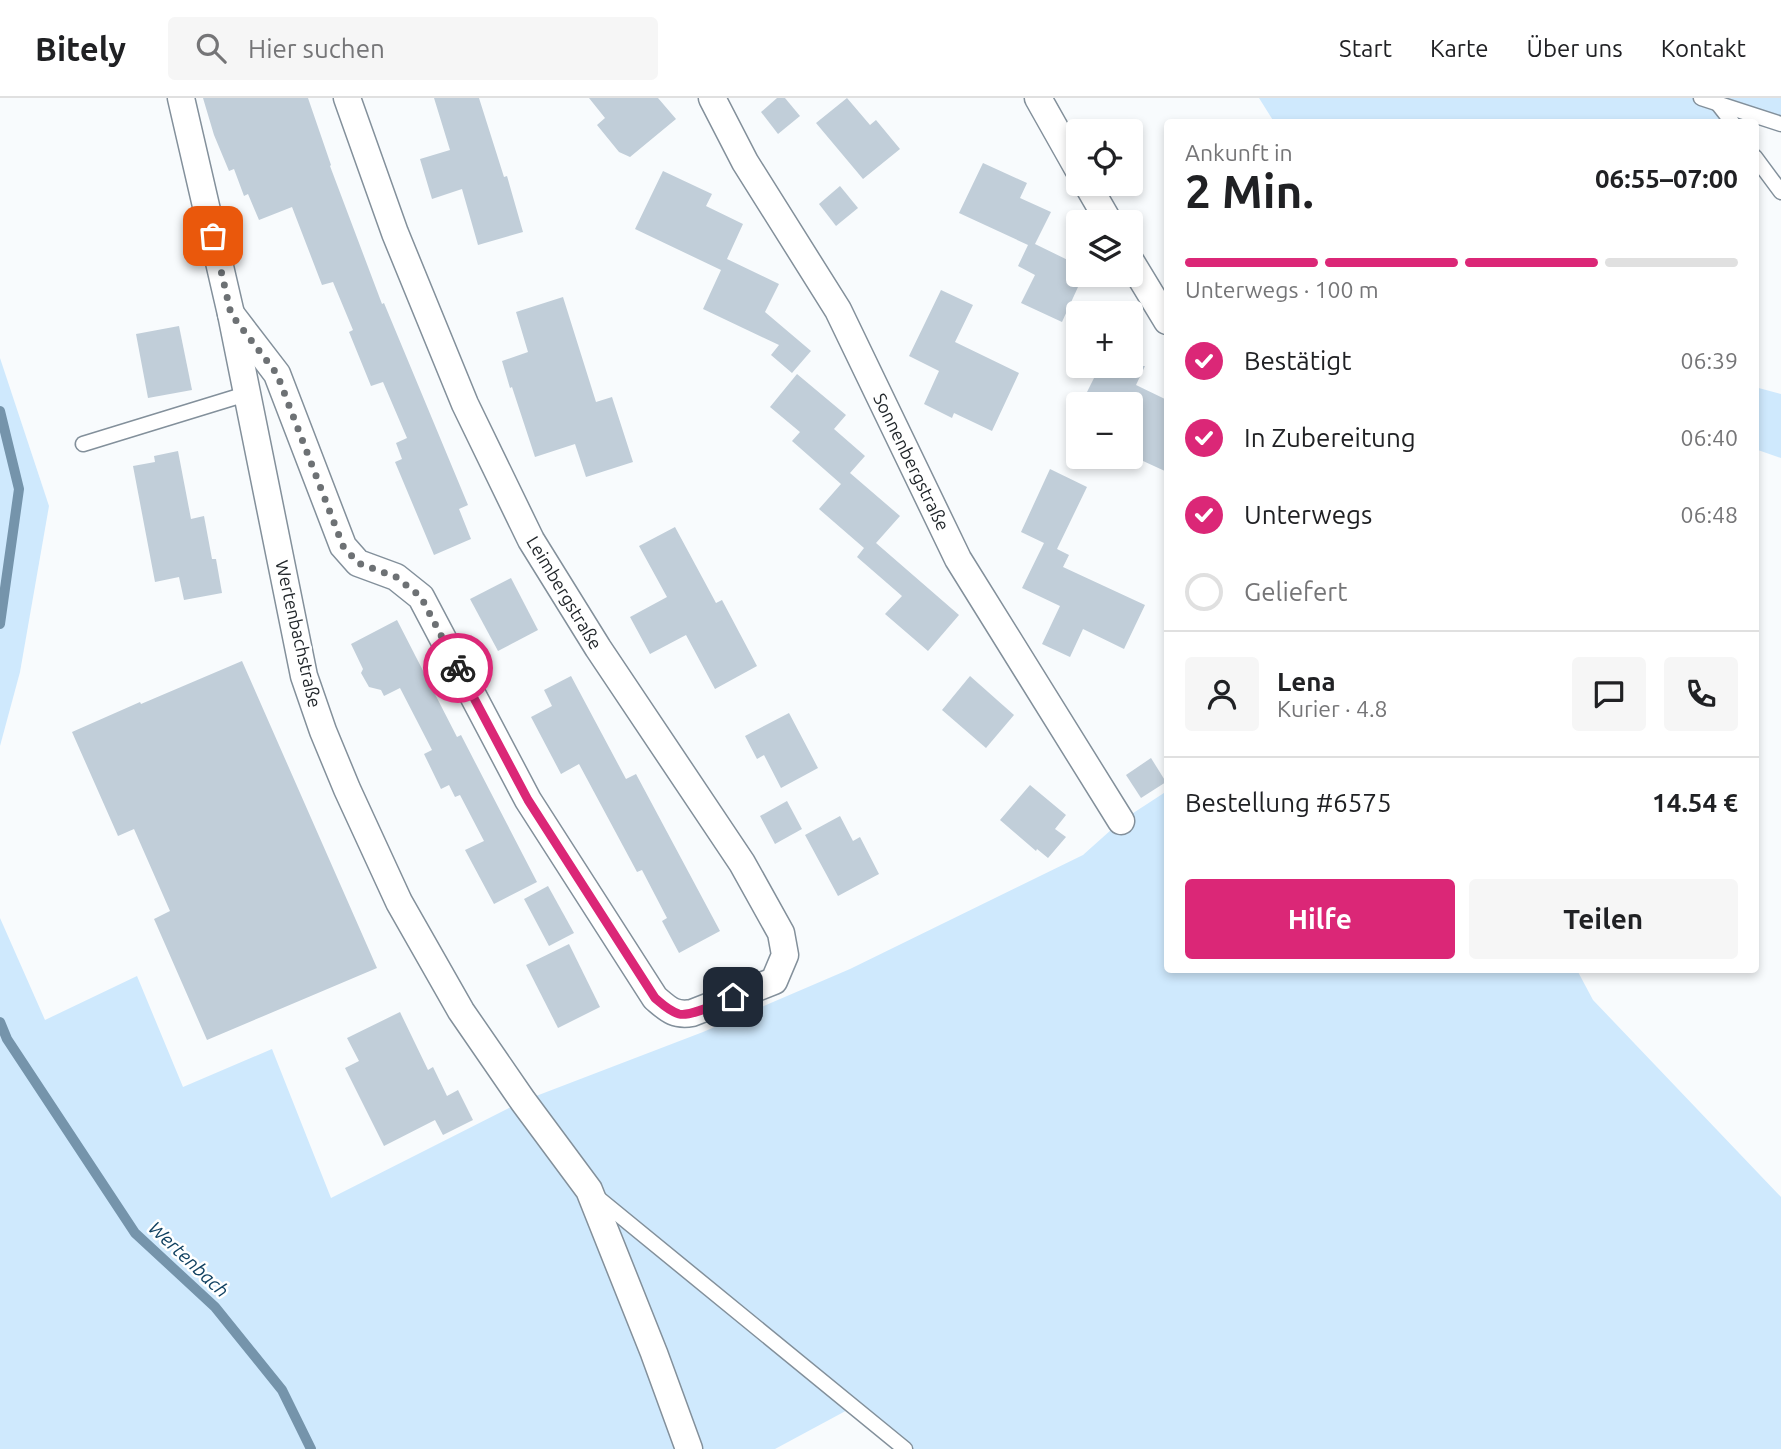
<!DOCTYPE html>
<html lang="de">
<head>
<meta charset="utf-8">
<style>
  :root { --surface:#fff; --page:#f6f6f6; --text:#202124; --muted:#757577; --line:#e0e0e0; --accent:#db2777 }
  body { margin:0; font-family:Ubuntu,sans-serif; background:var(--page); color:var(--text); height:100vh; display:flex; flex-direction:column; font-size:26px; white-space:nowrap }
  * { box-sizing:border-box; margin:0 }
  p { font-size:23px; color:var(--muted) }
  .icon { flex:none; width:38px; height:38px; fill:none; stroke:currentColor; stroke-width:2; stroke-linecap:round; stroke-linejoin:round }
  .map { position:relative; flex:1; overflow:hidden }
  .drawer { position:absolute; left:1164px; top:21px; width:595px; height:854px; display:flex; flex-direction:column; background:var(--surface); border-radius:7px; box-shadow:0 4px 10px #0003 }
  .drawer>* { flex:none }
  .buttons { position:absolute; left:1066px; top:21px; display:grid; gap:14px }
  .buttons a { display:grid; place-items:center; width:77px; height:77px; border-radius:7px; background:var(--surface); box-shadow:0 4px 10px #0003; font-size:35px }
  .pin { position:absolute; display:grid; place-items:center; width:60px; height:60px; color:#fff; margin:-30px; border-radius:14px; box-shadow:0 4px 10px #0006 }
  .courier { position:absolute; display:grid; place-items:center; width:70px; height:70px; margin:-35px; border:5px solid #db2777; border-radius:50%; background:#fff; color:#222; box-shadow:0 2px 9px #0007 }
  .overview em { font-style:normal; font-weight:700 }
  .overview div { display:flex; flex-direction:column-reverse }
  .overview { display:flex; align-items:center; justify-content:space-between; height:119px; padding:0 21px }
  h1 { font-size:46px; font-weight:700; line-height:52px }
  .bar { display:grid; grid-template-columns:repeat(4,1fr); gap:10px 7px; align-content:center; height:84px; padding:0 21px }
  .bar i { height:9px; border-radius:5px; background:var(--line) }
  .bar .current { background:var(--accent) }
  .bar p { grid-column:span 4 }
  .line { display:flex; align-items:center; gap:18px; padding:0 21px; border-top:2px solid var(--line) }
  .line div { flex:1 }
  .round { display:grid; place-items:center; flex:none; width:74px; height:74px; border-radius:7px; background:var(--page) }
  ol { padding:0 21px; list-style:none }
  li { display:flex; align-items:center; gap:21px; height:77px }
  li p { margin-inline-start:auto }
  li .icon { padding:7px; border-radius:50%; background:var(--accent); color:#fff; stroke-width:4 }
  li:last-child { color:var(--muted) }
  li i { width:38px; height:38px; border:4px solid var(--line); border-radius:50% }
  .button { display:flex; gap:14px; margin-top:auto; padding:14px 21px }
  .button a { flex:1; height:80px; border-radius:7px; background:var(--accent); color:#fff; font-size:28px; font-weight:700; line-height:80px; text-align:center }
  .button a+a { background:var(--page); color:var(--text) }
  header { display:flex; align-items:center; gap:42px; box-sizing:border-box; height:98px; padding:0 35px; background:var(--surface); border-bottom:2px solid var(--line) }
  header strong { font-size:33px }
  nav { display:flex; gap:38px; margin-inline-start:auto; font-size:24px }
  .search { width:490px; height:63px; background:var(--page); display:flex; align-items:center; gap:18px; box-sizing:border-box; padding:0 24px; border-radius:7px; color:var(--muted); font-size:26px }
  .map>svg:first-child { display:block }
  .green { fill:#cfe9fd }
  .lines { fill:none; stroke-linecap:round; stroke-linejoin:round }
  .stream { stroke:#7594ab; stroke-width:10 }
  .building { fill:#c1ced9 }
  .service-casing { stroke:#83909b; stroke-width:17 }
  .minor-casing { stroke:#83909b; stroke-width:29 }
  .service { stroke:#fff; stroke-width:14 }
  .minor { stroke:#fff; stroke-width:26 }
  .done { stroke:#6d7174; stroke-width:7; stroke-dasharray:0 12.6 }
  .route { stroke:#db2777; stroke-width:9 }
  .labels { text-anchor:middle; stroke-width:5; stroke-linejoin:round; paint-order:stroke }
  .street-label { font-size:18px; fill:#22272b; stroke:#fff }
  .water-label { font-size:19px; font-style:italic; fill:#104161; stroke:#fff }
</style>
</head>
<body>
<header>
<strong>Bitely</strong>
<div class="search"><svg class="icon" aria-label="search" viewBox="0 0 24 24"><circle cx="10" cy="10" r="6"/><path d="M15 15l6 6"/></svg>Hier suchen</div>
<nav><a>Start</a><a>Karte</a><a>Über uns</a><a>Kontakt</a></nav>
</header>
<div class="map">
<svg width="1781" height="1351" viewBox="0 0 1781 1351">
  <rect width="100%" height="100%" fill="#f8fbfd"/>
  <!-- green -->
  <g class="green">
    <path d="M1259,0H1781V26L1720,6L1732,24H1274Z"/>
    <path d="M0,260L49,408L20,574L0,648Z"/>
    <path d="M1755,289L1781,296V360L1755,351Z"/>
    <path d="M1167,693V872H1577L1593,902L1781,1099V1351H905L853,1309L775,1351H0V820L45,922L137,878L183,989L272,951L331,1100L523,1003L703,934L850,871L1083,757L1121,723Z"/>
  </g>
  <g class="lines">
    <!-- stream -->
    <g class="stream">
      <path d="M0,313L19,391L0,526"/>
      <path d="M0,924L7,941L135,1135L215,1209L282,1292L311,1351"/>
    </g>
  </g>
  <!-- building -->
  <g class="building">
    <path d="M203,0H308L331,67L330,68L382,206L384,205L468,407L459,411L471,441L434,457L395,364L402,361L396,345L407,340L383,284L371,288L349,234L353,232L333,184L322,187L292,109L259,122L248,96L244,98L234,71L229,73L214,37Z"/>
    <path d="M434,0H479L504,79L507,78L523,134L478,147L462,91L432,101L420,61L450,52Z"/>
    <path d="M589,0H658L676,21L630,59L619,54L597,27L605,20Z"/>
    <path d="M777,0H785L800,18L778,36L761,14Z"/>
    <path d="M847,0L870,27L876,22L900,51L863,81L816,25Z"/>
    <path d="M983,65L1027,85L1020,100L1051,114L1035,146L1078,167V189L1062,224L1021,205L1035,177L1018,168L1028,147L959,115Z"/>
    <path d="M663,73L712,96L706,108L743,126L727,161L779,186L765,214L811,253L792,275L771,257L779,247L703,211L721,172L635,131Z"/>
    <path d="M840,88L858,110L836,128L819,106Z"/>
    <path d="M941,192L973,207L955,244L1019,275L992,333L954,315L952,320L924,306L939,273L909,258Z"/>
    <path d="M563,199L596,304L612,299L633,364L586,379L575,346L535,359L512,289L510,290L502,263L528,254L516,214Z"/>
    <path d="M179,228L192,292L148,300L136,236Z"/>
    <path d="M1100,268H1145L1136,287L1167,302V374L1130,357V298L1127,306H1081Z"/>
    <path d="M797,276L846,317L834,331L865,358L850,375L900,418L876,445L959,517L928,553L885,516L902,498L857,459L864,450L819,411L841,386L792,343L800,334L770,309Z"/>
    <path d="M178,353L191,421L204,418L212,461H216L222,495L184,502L179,479L155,484L133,368L155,364L154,358Z"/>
    <path d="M1050,371L1087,389L1057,451L1069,457L1063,469L1145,507L1124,551L1083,531L1070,559L1042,546L1060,508L1022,490L1044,445L1021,434Z"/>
    <path d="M675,429L716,505L722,502L757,568L715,591L686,537L650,556L630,519L667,499L639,448Z"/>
    <path d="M511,480L538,532L498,553L470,501Z"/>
    <path d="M397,522L457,639L461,637L537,784L494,806L465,752L484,743L460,697L455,699L449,687L441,691L424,656L432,652L400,590L384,598L381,592L369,589L361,575L363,571L351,546Z"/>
    <path d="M242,563L377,870L207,942L154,821L170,813L134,731L118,738L72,634L140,604L141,606Z"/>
    <path d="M571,578L626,681L636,676L720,833L679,855L662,823L667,820L642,772L637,774L579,666L561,676L531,619L552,608L544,592Z"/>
    <path d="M970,578L1014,617L986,650L942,612Z"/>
    <path d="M789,615L818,670L781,690L764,657L757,661L745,638Z"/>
    <path d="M1151,660L1166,684L1141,700L1126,677Z"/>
    <path d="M1030,687L1066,717L1055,731L1066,739L1048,760L1037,751L1036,753L1000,722Z"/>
    <path d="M787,703L802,731L775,746L760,718Z"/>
    <path d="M840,718L853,743L860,739L879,776L838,798L805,737Z"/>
    <path d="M548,788L574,835L549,848L524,801Z"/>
    <path d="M569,846L600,909L558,930L526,867Z"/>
    <path d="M400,914L428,972L433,969L447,998L458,992L473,1022L443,1037L435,1022L384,1048L345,970L359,963L347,940Z"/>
  </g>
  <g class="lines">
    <defs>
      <g id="service">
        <path d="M1701,0L1781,26"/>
        <path d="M1718,6L1732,24"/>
        <path d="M1755,59L1781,94"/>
        <path d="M83,346L246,296"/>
        <path d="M597,1099L905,1351"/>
      </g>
      <g id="minor">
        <path d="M181,0L231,216L304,578L323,633L347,691L399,804L461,913L523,1003L589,1092L654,1255L689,1351"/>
        <path d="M712,0L745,64L838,212L958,461L1121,723"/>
        <path d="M1038,0L1078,71"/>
        <path d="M1087,86L1109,124"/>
        <path d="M1130,162L1167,223"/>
        <path d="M231,216L277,276L343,448L358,465L396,479L421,499L528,702L655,900C668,911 674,918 692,915L774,883L785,857L781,835L742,765L598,550L531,442L465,306L395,135L347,0"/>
      </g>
    </defs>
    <!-- service casing -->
    <use href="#service" class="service-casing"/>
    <!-- minor casing -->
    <use href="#minor" class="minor-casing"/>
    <!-- service -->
    <use href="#service" class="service"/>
    <!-- minor -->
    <use href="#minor" class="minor"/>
  </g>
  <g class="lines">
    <!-- done -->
    <path class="done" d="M213,138L231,216L277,276L343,448L358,465L396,479L421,499L458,570"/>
    <!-- route -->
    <path class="route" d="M458,570L528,702L655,900C662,906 669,913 679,916C691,919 721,904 733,899"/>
  </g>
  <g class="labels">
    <!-- street labels -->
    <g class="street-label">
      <text transform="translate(911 364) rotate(64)" y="6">Sonnenbergstraße</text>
      <text transform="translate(564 495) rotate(59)" y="6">Leimbergstraße</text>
      <text transform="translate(298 536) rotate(77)" y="6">Wertenbachstraße</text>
    </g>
    <!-- water labels -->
    <g class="water-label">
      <text transform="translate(189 1161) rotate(43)" y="7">Wertenbach</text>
    </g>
  </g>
</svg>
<div class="buttons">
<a><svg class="icon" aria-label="locate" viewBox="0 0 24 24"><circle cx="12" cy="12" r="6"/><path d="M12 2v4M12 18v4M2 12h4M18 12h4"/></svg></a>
<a><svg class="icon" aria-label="layers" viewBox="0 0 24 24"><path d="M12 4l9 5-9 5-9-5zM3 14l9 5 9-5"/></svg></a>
<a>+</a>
<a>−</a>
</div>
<div class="pin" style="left:213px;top:138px;background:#ea580c"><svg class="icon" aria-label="bag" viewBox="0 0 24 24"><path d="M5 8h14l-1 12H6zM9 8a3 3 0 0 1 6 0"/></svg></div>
<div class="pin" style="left:733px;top:899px;background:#1f2937"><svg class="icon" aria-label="home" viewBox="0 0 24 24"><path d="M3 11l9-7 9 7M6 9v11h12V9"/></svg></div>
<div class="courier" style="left:458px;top:570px"><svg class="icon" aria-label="bike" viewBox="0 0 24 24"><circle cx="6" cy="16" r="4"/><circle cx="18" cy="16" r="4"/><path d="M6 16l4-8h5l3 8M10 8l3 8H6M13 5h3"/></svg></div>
<section class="drawer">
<div class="overview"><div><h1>2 Min.</h1><p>Ankunft in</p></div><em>06:55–07:00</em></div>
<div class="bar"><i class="current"></i><i class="current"></i><i class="current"></i><i></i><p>Unterwegs · 100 m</p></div>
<ol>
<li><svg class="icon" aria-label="check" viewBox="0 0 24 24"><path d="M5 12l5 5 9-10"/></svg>Bestätigt<p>06:39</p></li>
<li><svg class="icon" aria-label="check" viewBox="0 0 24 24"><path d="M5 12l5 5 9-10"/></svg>In Zubereitung<p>06:40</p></li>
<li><svg class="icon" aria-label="check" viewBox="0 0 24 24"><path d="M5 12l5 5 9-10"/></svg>Unterwegs<p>06:48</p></li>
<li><i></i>Geliefert</li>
</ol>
<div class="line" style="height:126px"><a class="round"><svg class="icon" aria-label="person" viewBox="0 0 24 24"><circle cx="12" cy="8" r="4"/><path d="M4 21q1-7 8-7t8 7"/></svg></a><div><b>Lena</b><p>Kurier · 4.8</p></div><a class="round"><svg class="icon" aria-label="chat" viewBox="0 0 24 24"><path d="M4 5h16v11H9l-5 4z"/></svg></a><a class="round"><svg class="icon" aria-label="phone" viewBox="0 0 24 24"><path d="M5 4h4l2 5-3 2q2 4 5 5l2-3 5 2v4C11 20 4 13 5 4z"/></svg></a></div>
<div class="line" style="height:91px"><div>Bestellung #6575</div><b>14.54 €</b></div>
<div class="button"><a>Hilfe</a><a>Teilen</a></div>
</section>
</div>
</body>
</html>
